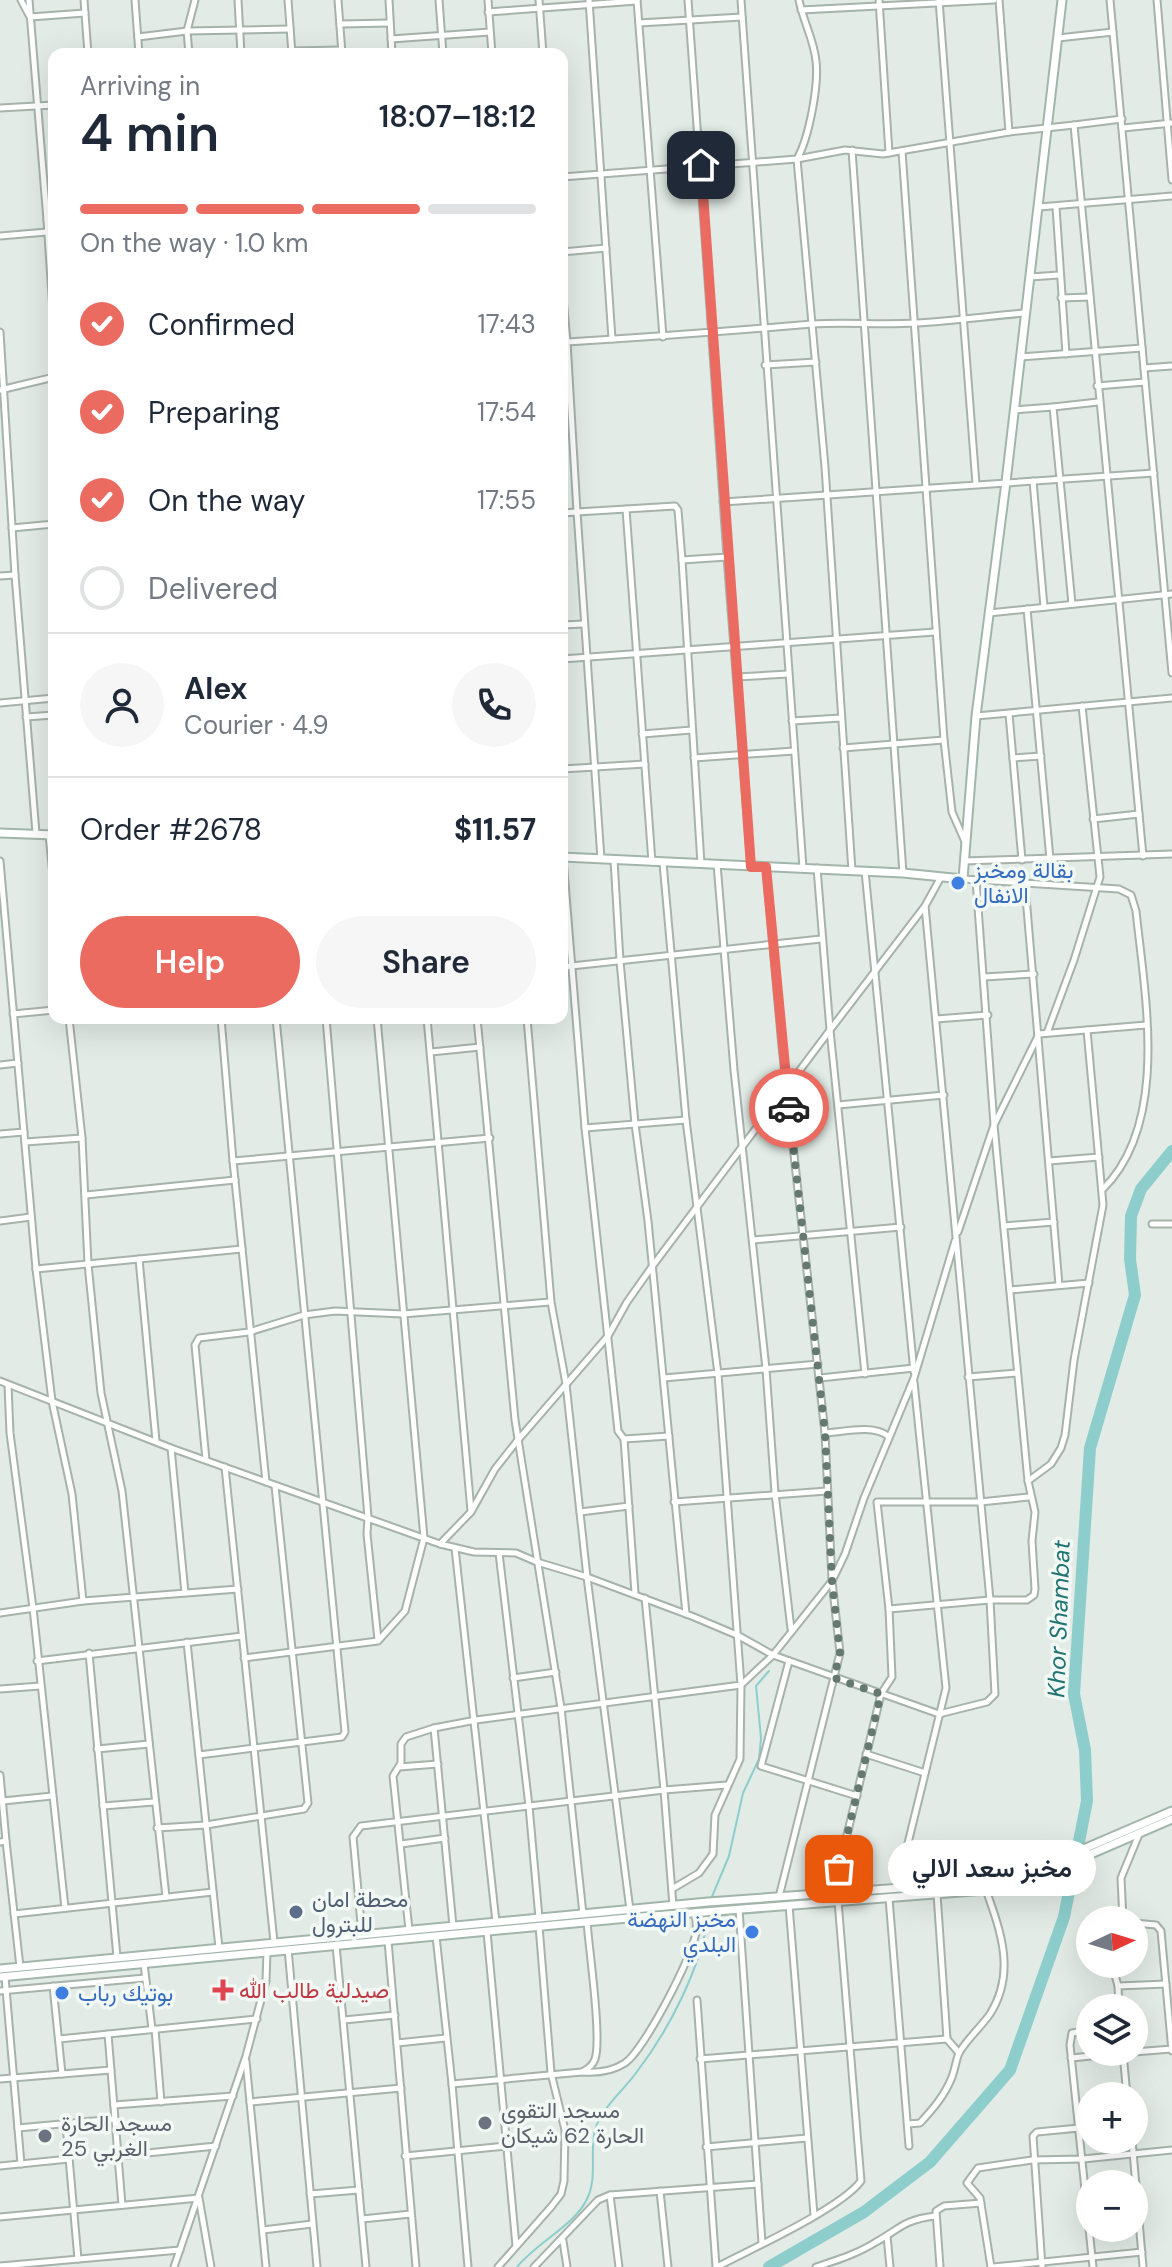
<!DOCTYPE html>
<html lang="en">
<head>
<meta charset="utf-8">
<style>
  :root { --surface:#fff; --page:#f6f6f7; --text:#1f2937; --muted:#747a83; --line:#e0e1e3; --accent:#eb6b61 }
  body { margin:0; font-family:"DM Sans",Vazirmatn,sans-serif; background:var(--page); color:var(--text); height:100vh; display:flex; flex-direction:column; font-size:30px; white-space:nowrap }
  * { box-sizing:border-box; margin:0 }
  p { font-size:26px; color:var(--muted) }
  .icon { flex:none; width:44px; height:44px; fill:none; stroke:currentColor; stroke-width:2; stroke-linecap:round; stroke-linejoin:round }
  .map { position:relative; flex:1; overflow:hidden }
  .drawer { position:absolute; left:48px; top:48px; width:520px; height:976px; display:flex; flex-direction:column; background:var(--surface); border-radius:16px; box-shadow:0 8px 32px #0002 }
  .drawer>* { flex:none }
  .needle { width:52px; rotate:86deg }
  .buttons { position:absolute; left:1076px; top:1906px; display:grid; gap:16px }
  .buttons a { display:grid; place-items:center; width:72px; height:72px; border-radius:50%; background:var(--surface); box-shadow:0 8px 32px #0002; font-size:40px }
  .pin { position:absolute; display:grid; place-items:center; width:68px; height:68px; color:#fff; margin:-34px; border-radius:16px; box-shadow:0 4px 12px #0006 }
  .courier { position:absolute; display:grid; place-items:center; width:80px; height:80px; margin:-40px; border:6px solid #eb6b61; border-radius:50%; background:#fff; color:#222; box-shadow:0 2px 10px #0007 }
  .bubble { position:absolute; height:56px; border-radius:28px; background:var(--surface); box-shadow:0 8px 32px #0002; font-size:26px; font-weight:600; line-height:56px; text-align:center }
  .summary em { font-style:normal; font-weight:600 }
  .summary div { display:flex; flex-direction:column-reverse }
  .summary { display:flex; align-items:center; justify-content:space-between; height:136px; padding:0 32px }
  h1 { font-size:52px; font-weight:600; line-height:60px }
  .bar { display:grid; grid-template-columns:repeat(4,1fr); gap:12px 8px; align-content:center; height:96px; padding:0 32px }
  .bar i { height:10px; border-radius:6px; background:var(--line) }
  .bar .on { background:var(--accent) }
  .bar p { grid-column:span 4 }
  .line { display:flex; align-items:center; gap:20px; padding:0 32px; border-top:2px solid var(--line) }
  .line div { flex:1 }
  .round { display:grid; place-items:center; flex:none; width:84px; height:84px; border-radius:42px; background:var(--page) }
  ol { padding:0 32px; list-style:none }
  li { display:flex; align-items:center; gap:24px; height:88px }
  li p { margin-inline-start:auto }
  li .icon { padding:8px; border-radius:50%; background:var(--accent); color:#fff; stroke-width:4 }
  li:last-child { color:var(--muted) }
  li i { width:44px; height:44px; border:4px solid var(--line); border-radius:50% }
  .cta { display:flex; gap:16px; margin-top:auto; padding:16px 32px }
  .cta a { flex:1; height:92px; border-radius:48px; background:var(--accent); color:#fff; font-size:32px; font-weight:600; line-height:92px; text-align:center }
  .cta a+a { background:var(--page); color:var(--text) }
  .map>svg:first-child { display:block }
  .lines { fill:none; stroke-linecap:round; stroke-linejoin:round }
  .stream { stroke:#8dcecd; stroke-width:2 }
  .river { stroke:#8dcecd; stroke-width:12 }
  .street-casing { stroke:#a5b3ab; stroke-width:9 }
  .secondary-casing { stroke:#a1b6ab; stroke-width:11 }
  .street { stroke:#fff; stroke-width:5 }
  .secondary { stroke:#fff; stroke-width:7 }
  .done { stroke:#667970; stroke-width:8; stroke-dasharray:0 14.4 }
  .route { stroke:#eb6b61; stroke-width:10 }
  .shop-dot { fill:#3f7fe0; stroke:#f2f8f4; stroke-width:3 }
  .service-dot { fill:#5c6f8a; stroke:#f2f8f4; stroke-width:3 }
  .health-dot { fill:#e0444e; stroke:#f2f8f4; stroke-width:3 }
  .worship-dot { fill:#6b7280; stroke:#f2f8f4; stroke-width:3 }
  .labels { text-anchor:middle; stroke-width:7; stroke-linejoin:round; paint-order:stroke }
  .shop-label { font-size:22px; fill:#366cbe; stroke:#f2f8f4; text-anchor:start }
  .service-label { font-size:22px; fill:#4e5e75; stroke:#f2f8f4; text-anchor:start }
  .health-label { font-size:22px; fill:#be3a42; stroke:#f2f8f4; text-anchor:start }
  .worship-label { font-size:22px; fill:#5b616d; stroke:#f2f8f4; text-anchor:start }
  .water-label { font-size:24px; font-style:italic; fill:#207474; stroke:#f2f8f4 }
</style>
</head>
<body>
<div class="map">
<svg width="1172" height="2267" viewBox="0 0 1172 2267">
  <rect width="100%" height="100%" fill="#e2ebe5"/>
  <g class="lines">
    <!-- stream -->
    <g class="stream">
      <path d="M711,1899L729,1856L743,1793L759,1759L761,1738L756,1686L769,1671"/>
      <path d="M517,2267C536,2243 575,2225 587,2199C600,2173 585,2142 601,2116C610,2101 625,2088 636,2073C669,2030 701,1968 709,1913"/>
    </g>
    <!-- river -->
    <path class="river" d="M769,2267L864,2212L930,2162L1010,2070L1064,1917L1087,1801L1085,1750L1074,1694L1090,1448L1135,1295L1130,1259L1131,1216L1141,1189L1172,1151"/>
    <defs>
      <g id="street">
        <path d="M21,0L30,17L85,13"/>
        <path d="M29,0L47,220"/>
        <path d="M84,0L88,54"/>
        <path d="M135,0L139,54"/>
        <path d="M238,0L241,54"/>
        <path d="M288,0L292,54"/>
        <path d="M338,0L342,54"/>
        <path d="M389,0L392,54"/>
        <path d="M439,0L443,54"/>
        <path d="M488,0L492,54"/>
        <path d="M539,0L543,54"/>
        <path d="M589,0L612,339"/>
        <path d="M637,0L663,337"/>
        <path d="M688,0C702,186 714,371 727,557L682,560L678,510L675,506L577,512L567,342C649,337 730,331 812,324C846,322 881,325 916,323C952,321 989,316 1025,313"/>
        <path d="M741,0L803,868"/>
        <path d="M799,0C803,21 814,40 816,61C819,85 809,138 797,159L825,467L852,871"/>
        <path d="M879,0L889,153"/>
        <path d="M939,0L976,484"/>
        <path d="M999,0L1009,132"/>
        <path d="M1110,0L1172,673"/>
        <path d="M1157,0L1172,180"/>
        <path d="M801,10L994,0"/>
        <path d="M488,12L637,1"/>
        <path d="M639,23L742,17"/>
        <path d="M340,24L390,23"/>
        <path d="M138,37L187,31L290,29"/>
        <path d="M1058,38L1113,32"/>
        <path d="M391,39L490,32"/>
        <path d="M292,51L341,50"/>
        <path d="M189,54L187,31L195,0"/>
        <path d="M0,108L54,105"/>
        <path d="M1122,119L1074,125L1143,856"/>
        <path d="M1123,128L1172,123"/>
        <path d="M852,150L903,873"/>
        <path d="M902,151L944,740L952,812L966,844"/>
        <path d="M562,177L797,159L845,150L883,154L1009,132L1074,125"/>
        <path d="M1039,207L1172,196"/>
        <path d="M1056,207L1066,354"/>
        <path d="M54,220H47L54,326"/>
        <path d="M0,236L47,232"/>
        <path d="M562,252L606,248"/>
        <path d="M1030,277L1059,275"/>
        <path d="M562,287L567,342L562,343"/>
        <path d="M1061,298L1090,297"/>
        <path d="M0,332L15,575L36,833"/>
        <path d="M1020,357L1142,348"/>
        <path d="M765,365L816,362"/>
        <path d="M1144,368L1172,366"/>
        <path d="M1097,386L1145,382"/>
        <path d="M0,390L54,377"/>
        <path d="M1053,407L1098,402"/>
        <path d="M1014,410L1053,407L1072,604"/>
        <path d="M1033,481L1044,607"/>
        <path d="M723,502L1154,473"/>
        <path d="M626,509L652,862"/>
        <path d="M562,513L577,512L601,859"/>
        <path d="M12,528L54,524"/>
        <path d="M727,557L751,867"/>
        <path d="M682,560L701,864"/>
        <path d="M0,576L15,575"/>
        <path d="M1027,609L1050,859"/>
        <path d="M989,613L1172,594"/>
        <path d="M562,625L584,624"/>
        <path d="M562,659L935,632"/>
        <path d="M737,677L788,674"/>
        <path d="M0,703L54,698"/>
        <path d="M1009,714L1022,860"/>
        <path d="M976,716L1172,698"/>
        <path d="M26,717L54,715"/>
        <path d="M792,721L841,718"/>
        <path d="M642,734L692,730"/>
        <path d="M843,748L944,740"/>
        <path d="M694,758L794,751"/>
        <path d="M1013,758L1041,756"/>
        <path d="M562,769L645,764"/>
        <path d="M1093,819L1139,814"/>
        <path d="M49,835L54,885"/>
        <path d="M563,858L585,1128L618,1431L624,1439L669,1436"/>
        <path d="M614,860L620,961L635,1124L648,1221L686,1614"/>
        <path d="M0,861L36,1269L52,1401L72,1494L83,1601"/>
        <path d="M964,861L1172,854"/>
        <path d="M717,864L734,1070L766,1369L775,1493L791,1629"/>
        <path d="M766,867L782,1047L825,1433L832,1581L840,1653L779,1897"/>
        <path d="M865,871L914,1372"/>
        <path d="M963,879L1119,889L1131,895L1136,911C1145,997 1170,1124 1102,1190"/>
        <path d="M1025,885L1059,1285"/>
        <path d="M562,967L821,939"/>
        <path d="M984,977L1034,974"/>
        <path d="M13,1014L54,1010"/>
        <path d="M69,1018L82,1138L88,1264L101,1393L122,1491L166,1897"/>
        <path d="M221,1018L233,1161L266,1482"/>
        <path d="M326,1018L368,1517L367,1534L378,1640"/>
        <path d="M427,1018L471,1511"/>
        <path d="M477,1018L515,1420L561,1708L583,1914"/>
        <path d="M527,1018L551,1302L566,1384L587,1577L630,1910"/>
        <path d="M936,1019L988,1015"/>
        <path d="M1047,1033L1074,960L1100,877L1082,706"/>
        <path d="M431,1052L480,1047"/>
        <path d="M0,1065L18,1063"/>
        <path d="M838,1105L944,1095"/>
        <path d="M585,1128L686,1120"/>
        <path d="M0,1134L24,1132"/>
        <path d="M25,1142L82,1138"/>
        <path d="M233,1161L490,1138"/>
        <path d="M1049,1161L1099,1157"/>
        <path d="M86,1195L235,1180"/>
        <path d="M0,1221L31,1217"/>
        <path d="M1152,1224H1172"/>
        <path d="M1004,1226L1054,1222"/>
        <path d="M958,1232L994,1125L1039,1034L1146,1025"/>
        <path d="M753,1240L901,1227"/>
        <path d="M139,1259L156,1441"/>
        <path d="M36,1269L242,1249"/>
        <path d="M1010,1290L1089,1283"/>
        <path d="M865,1374L830,1030L925,906L941,877"/>
        <path d="M968,1377L1017,1373"/>
        <path d="M664,1378L818,1364"/>
        <path d="M820,1378L914,1368"/>
        <path d="M0,1381L171,1448L440,1544L474,1552L516,1553L537,1562L587,1577L694,1617L739,1636L773,1655L939,1714L987,1702L995,1694L990,1600L925,906"/>
        <path d="M8,1385L10,1433L33,1608L65,1908"/>
        <path d="M825,1433C844,1432 872,1424 888,1436"/>
        <path d="M624,1439L635,1593"/>
        <path d="M171,1448L185,1593"/>
        <path d="M206,1460L195,1345L199,1338L249,1332L304,1315L335,1311L403,1314L550,1302"/>
        <path d="M225,1467L274,1942"/>
        <path d="M1028,1481L1051,1464L1061,1448L1065,1435L1074,1360L1103,1205L1087,1030"/>
        <path d="M674,1502L827,1491"/>
        <path d="M580,1512L629,1506"/>
        <path d="M440,1544L471,1512L495,1469L517,1441L608,1336L627,1302L651,1268L830,1030L817,868"/>
        <path d="M455,1548L496,1922"/>
        <path d="M499,1553L529,1806L539,1918"/>
        <path d="M645,1598L664,1790L673,1906"/>
        <path d="M889,1609L990,1600H1027L1034,1595L1035,1589L1032,1541L1035,1512L1028,1481L994,1125L976,880"/>
        <path d="M0,1613L83,1601L238,1589"/>
        <path d="M187,1642L219,1948"/>
        <path d="M89,1653L117,1957"/>
        <path d="M244,1658L378,1641L405,1611L424,1538L377,1018"/>
        <path d="M37,1661L242,1636"/>
        <path d="M789,1661L761,1766L857,1796"/>
        <path d="M513,1678L556,1672"/>
        <path d="M0,1689L40,1686"/>
        <path d="M434,1728L453,1926"/>
        <path d="M97,1749L149,1744"/>
        <path d="M866,1754L925,1773"/>
        <path d="M199,1755L342,1737L345,1732L276,1018"/>
        <path d="M399,1767L438,1764"/>
        <path d="M0,1775L6,1841"/>
        <path d="M3,1801L52,1796"/>
        <path d="M103,1806L154,1802"/>
        <path d="M157,1828L206,1825L304,1809L308,1803L275,1486"/>
        <path d="M0,1842L6,1841L20,1967"/>
        <path d="M401,1844L445,1838"/>
        <path d="M897,1888L946,1688L914,1382"/>
        <path d="M672,1889L699,1873L713,1854L715,1815L740,1759L741,1685L773,1655L832,1581L845,1554L864,1498L914,1378L955,1241"/>
        <path d="M833,1893L881,1694L892,1677L889,1609L877,1502H980L1029,1497"/>
        <path d="M937,1894L947,2039L959,2053"/>
        <path d="M889,1898L909,2146"/>
        <path d="M789,1905L814,2215"/>
        <path d="M739,1909L762,2243"/>
        <path d="M14,1914L213,1892"/>
        <path d="M1123,1920L1121,1878L1140,1832"/>
        <path d="M1134,1923L1156,1925L1161,1931L1172,2051"/>
        <path d="M409,1930L393,1776L401,1763V1744L406,1737L434,1728L476,1720L741,1685L718,1374L686,1120L663,863"/>
        <path d="M487,1932L516,2246"/>
        <path d="M362,1934L353,1837L361,1826L664,1790L727,1785"/>
        <path d="M436,1936L452,2084L468,2267"/>
        <path d="M388,1941L416,2267"/>
        <path d="M336,1945L366,2267"/>
        <path d="M288,1949L317,2267"/>
        <path d="M144,1964L152,2029"/>
        <path d="M1112,1964L1118,1986L1119,2008"/>
        <path d="M5,1977L21,2164"/>
        <path d="M53,1986L62,2074"/>
        <path d="M1118,1986L1166,1984"/>
        <path d="M0,1991L145,1978"/>
        <path d="M697,2000L716,2267"/>
        <path d="M344,2020L395,2015"/>
        <path d="M155,2029L161,2102"/>
        <path d="M1090,2030L1072,2033L1070,2045L1093,2267"/>
        <path d="M108,2034L122,2205"/>
        <path d="M59,2039L257,2019"/>
        <path d="M397,2043L446,2038"/>
        <path d="M1134,2052L1172,2049"/>
        <path d="M1123,2053L1127,2096"/>
        <path d="M1071,2058L1132,2052"/>
        <path d="M700,2059L947,2039"/>
        <path d="M246,2061L266,2267"/>
        <path d="M582,2072C596,2073 613,2071 625,2063C644,2050 693,1956 696,1932C697,1925 696,1919 695,1913"/>
        <path d="M0,2079L111,2070"/>
        <path d="M452,2084L582,2072C588,2069 593,2065 595,2059C602,2039 589,1949 587,1922"/>
        <path d="M250,2102L401,2088"/>
        <path d="M114,2105L233,2096"/>
        <path d="M66,2124L78,2259"/>
        <path d="M908,2124L920,2123C933,2109 945,2095 952,2077C955,2069 956,2060 959,2053C967,2039 981,2027 990,2014C1016,1973 1001,1932 986,1890"/>
        <path d="M18,2128L115,2119"/>
        <path d="M1132,2140L1143,2267"/>
        <path d="M706,2147L807,2138"/>
        <path d="M118,2156L216,2146"/>
        <path d="M405,2156L506,2146"/>
        <path d="M0,2166L69,2159"/>
        <path d="M660,2191L668,2267"/>
        <path d="M310,2194L359,2190"/>
        <path d="M610,2195L619,2267"/>
        <path d="M0,2217L199,2198L211,2267"/>
        <path d="M362,2219L411,2214"/>
        <path d="M263,2230L312,2224"/>
        <path d="M887,2236L890,2267"/>
        <path d="M559,2241L598,2200L610,2195L758,2184"/>
        <path d="M0,2266L180,2250"/>
        <path d="M174,2267L246,2056L266,1981L267,1951"/>
        <path d="M498,2267L551,2207L561,2194L564,2181L565,2130L551,2073L539,1926"/>
        <path d="M534,2267L559,2241H563L567,2267"/>
        <path d="M717,2267C751,2249 840,2209 861,2181L838,1901"/>
        <path d="M816,2267C837,2260 857,2254 876,2242C901,2228 903,2220 935,2216"/>
        <path d="M940,2267L936,2211L944,2206L981,2203"/>
        <path d="M991,2267L980,2198L967,2183L978,2168L1032,2160L1083,2159L1172,2150"/>
        <path d="M993,2267L1142,2252"/>
        <path d="M1042,2267L1033,2136L1037,2132L1090,2127"/>
      </g>
      <g id="secondary">
        <path d="M0,833L54,835"/>
        <path d="M562,857L903,873L963,879L976,716L1006,482L1062,0"/>
        <path d="M0,1969L708,1902L985,1882L1037,1869L1172,1811"/>
        <path d="M0,1977L628,1918L986,1890L1033,1879L1172,1819"/>
      </g>
    </defs>
    <!-- street casing -->
    <use href="#street" class="street-casing"/>
    <!-- secondary casing -->
    <use href="#secondary" class="secondary-casing"/>
    <!-- street -->
    <use href="#street" class="street"/>
    <!-- secondary -->
    <use href="#secondary" class="secondary"/>
  </g>
  <g class="lines">
    <!-- done -->
    <path class="done" d="M789,1108L825,1433L832,1581L840,1653L834,1678L881,1694L839,1869"/>
    <!-- route -->
    <path class="route" d="M701,165L751,867H766L789,1108"/>
  </g>
  <!-- markers -->
  <g class="shop-dot">
    <circle cx="958" cy="883" r="8"/>
    <circle cx="752" cy="1932" r="8"/>
    <circle cx="62" cy="1993" r="8"/>
  </g>
  <circle class="service-dot" cx="296" cy="1912" r="8"/>
  <path class="health-dot" d="M219 1978h8v8h8v8h-8v8h-8v-8h-8v-8h8z"/>
  <g class="worship-dot">
    <circle cx="485" cy="2123" r="8"/>
    <circle cx="45" cy="2136" r="8"/>
  </g>
  <g class="labels">
    <!-- shop labels -->
    <g class="shop-label">
      <text x="974" y="878">بقالة ومخبز<tspan x="974" dy="25">الانفال</tspan></text>
      <text x="736" y="1927" text-anchor="end">مخبز النهضة<tspan x="736" dy="25">البلدي</tspan></text>
      <text x="78" y="2001">بوتيك رباب</text>
    </g>
    <!-- service labels -->
    <g class="service-label">
      <text x="312" y="1907">محطة امان<tspan x="312" dy="25">للبترول</tspan></text>
    </g>
    <!-- health labels -->
    <g class="health-label">
      <text x="239" y="1998">صيدلية طالب الله</text>
    </g>
    <!-- worship labels -->
    <g class="worship-label">
      <text x="501" y="2118">مسجد التقوى<tspan x="501" dy="25">الحارة 62 شيكان</tspan></text>
      <text x="61" y="2131">مسجد الحارة<tspan x="61" dy="25">25 الغربي</tspan></text>
    </g>
    <!-- water labels -->
    <g class="water-label">
      <text transform="translate(1059 1619) rotate(-88)" y="8">Khor Shambat</text>
    </g>
  </g>
</svg>
<div class="buttons">
<a><svg class="needle" viewBox="-14 -14 28 28"><path d="M0-13l5 13h-10z" fill="#e53935"/><path d="M0 13l5-13h-10z" fill="#747a83"/></svg></a>
<a><svg class="icon" aria-label="layers" viewBox="0 0 24 24"><path d="M12 4l9 5-9 5-9-5zM3 14l9 5 9-5"/></svg></a>
<a>+</a>
<a>−</a>
</div>
<div class="pin" style="left:839px;top:1869px;background:#ea580c"><svg class="icon" aria-label="bag" viewBox="0 0 24 24"><path d="M5 8h14l-1 12H6zM9 8a3 3 0 0 1 6 0"/></svg></div>
<div class="pin" style="left:701px;top:165px;background:#1f2937"><svg class="icon" aria-label="home" viewBox="0 0 24 24"><path d="M3 11l9-7 9 7M6 9v11h12V9"/></svg></div>
<div class="courier" style="left:789px;top:1108px"><svg class="icon" aria-label="car" viewBox="0 0 24 24"><path d="M5 17H2v-5l4-1 3-4h7l3 4 3 1v5h-3M9 17h6M6 11h13"/><circle cx="7" cy="17" r="2"/><circle cx="17" cy="17" r="2"/></svg></div>
<div class="bubble" style="left:888px;top:1840px;width:208px">مخبز سعد الالي</div>
<section class="drawer">
<div class="summary"><div><h1>4 min</h1><p>Arriving in</p></div><em>18:07–18:12</em></div>
<div class="bar"><i class="on"></i><i class="on"></i><i class="on"></i><i></i><p>On the way · 1.0 km</p></div>
<ol>
<li><svg class="icon" aria-label="check" viewBox="0 0 24 24"><path d="M5 12l5 5 9-10"/></svg>Confirmed<p>17:43</p></li>
<li><svg class="icon" aria-label="check" viewBox="0 0 24 24"><path d="M5 12l5 5 9-10"/></svg>Preparing<p>17:54</p></li>
<li><svg class="icon" aria-label="check" viewBox="0 0 24 24"><path d="M5 12l5 5 9-10"/></svg>On the way<p>17:55</p></li>
<li><i></i>Delivered</li>
</ol>
<div class="line" style="height:144px"><a class="round"><svg class="icon" aria-label="person" viewBox="0 0 24 24"><circle cx="12" cy="8" r="4"/><path d="M4 21q1-7 8-7t8 7"/></svg></a><div><b>Alex</b><p>Courier · 4.9</p></div><a class="round"><svg class="icon" aria-label="phone" viewBox="0 0 24 24"><path d="M5 4h4l2 5-3 2q2 4 5 5l2-3 5 2v4C11 20 4 13 5 4z"/></svg></a></div>
<div class="line" style="height:104px"><div>Order #2678</div><b>$11.57</b></div>
<div class="cta"><a>Help</a><a>Share</a></div>
</section>
</div>
</body>
</html>
